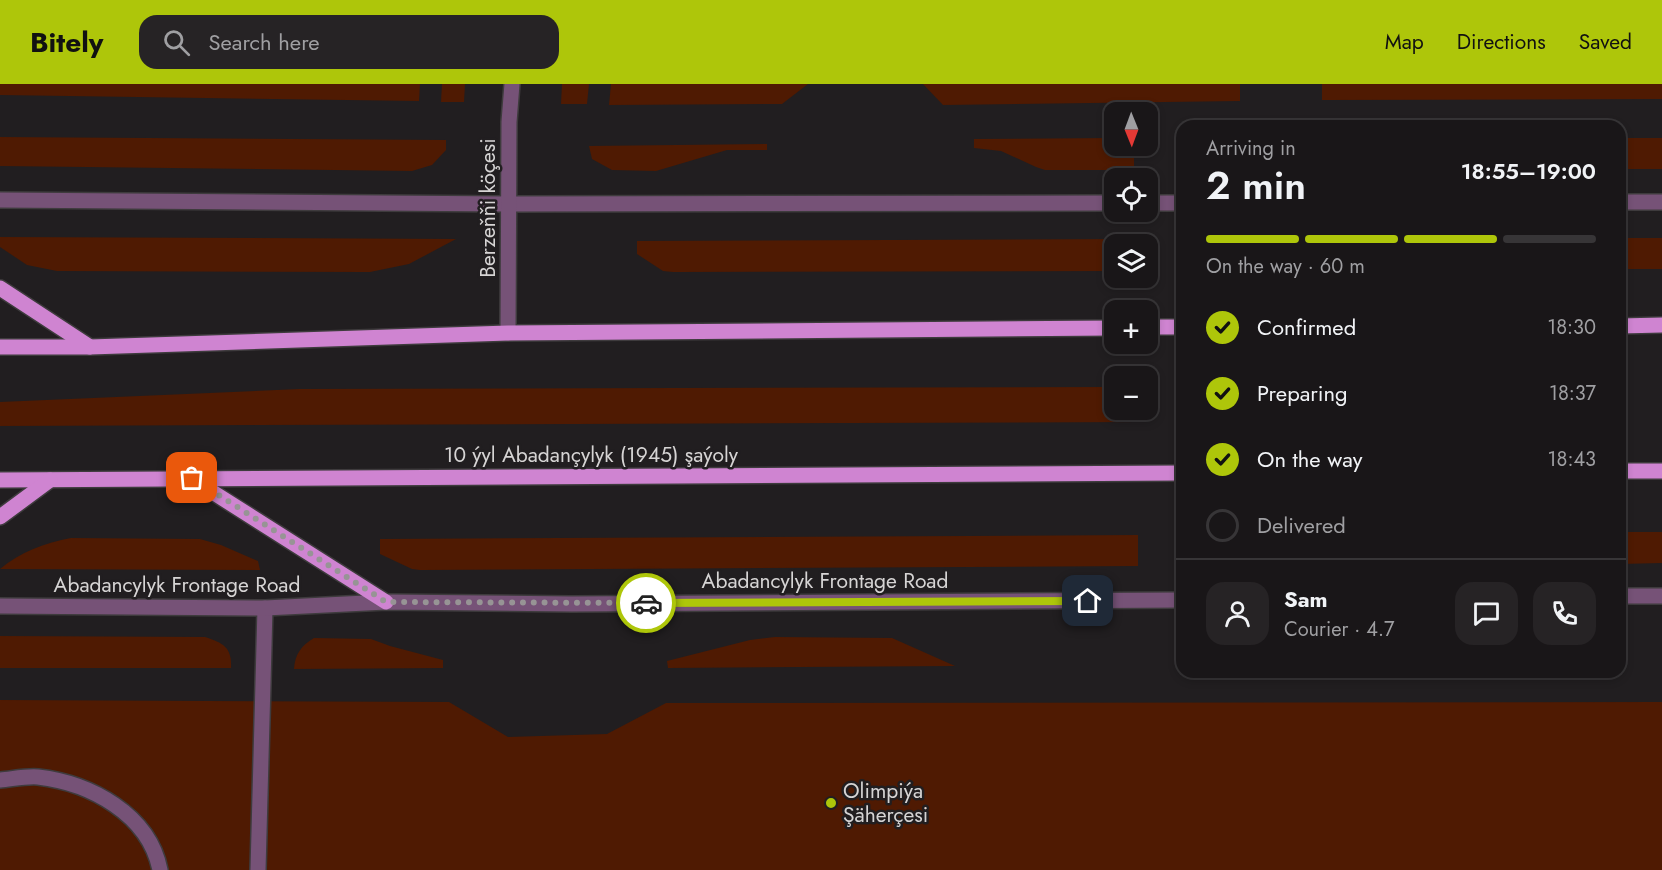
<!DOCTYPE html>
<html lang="en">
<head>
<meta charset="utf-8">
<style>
  :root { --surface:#191618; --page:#262325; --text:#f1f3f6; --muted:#9f9fa2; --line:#373537; --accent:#aec60a }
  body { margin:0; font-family:Jost,sans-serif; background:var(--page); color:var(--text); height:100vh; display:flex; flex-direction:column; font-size:22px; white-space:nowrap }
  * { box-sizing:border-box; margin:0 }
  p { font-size:20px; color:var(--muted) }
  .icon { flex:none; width:33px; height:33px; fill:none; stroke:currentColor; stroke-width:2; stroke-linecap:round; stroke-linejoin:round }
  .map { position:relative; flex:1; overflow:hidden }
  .details { position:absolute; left:1176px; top:36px; width:450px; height:558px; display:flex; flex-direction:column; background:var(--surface); border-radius:18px; box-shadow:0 3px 9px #0003,0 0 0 2px var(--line) }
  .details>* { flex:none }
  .needle { width:39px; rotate:179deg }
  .tools { position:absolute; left:1104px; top:18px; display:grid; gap:12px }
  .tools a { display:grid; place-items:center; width:54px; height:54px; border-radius:12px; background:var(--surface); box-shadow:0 3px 9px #0003,0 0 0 2px var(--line); font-size:30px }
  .pin { position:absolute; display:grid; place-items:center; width:51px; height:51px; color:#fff; margin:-26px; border-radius:12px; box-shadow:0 3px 9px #0006 }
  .courier { position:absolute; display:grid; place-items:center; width:60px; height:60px; margin:-30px; border:4px solid #aec60a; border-radius:50%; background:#fff; color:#222; box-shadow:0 2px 8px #0007 }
  .head em { font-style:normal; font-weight:600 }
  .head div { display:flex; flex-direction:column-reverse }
  .head { display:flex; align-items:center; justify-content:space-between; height:102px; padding:0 30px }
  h1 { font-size:39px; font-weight:600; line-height:45px }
  .bar { display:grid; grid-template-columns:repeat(4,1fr); gap:9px 6px; align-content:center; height:72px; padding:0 30px }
  .bar i { height:8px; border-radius:4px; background:var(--line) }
  .bar .selected { background:var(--accent) }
  .bar p { grid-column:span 4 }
  .line { display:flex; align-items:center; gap:15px; padding:0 30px; border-top:2px solid var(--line) }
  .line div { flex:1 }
  .round { display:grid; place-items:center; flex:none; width:63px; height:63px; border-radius:18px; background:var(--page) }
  ol { padding:0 30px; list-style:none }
  li { display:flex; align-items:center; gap:18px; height:66px }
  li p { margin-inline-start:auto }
  li .icon { padding:6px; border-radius:50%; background:var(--accent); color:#111; stroke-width:4 }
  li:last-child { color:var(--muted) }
  li i { width:33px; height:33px; border:3px solid var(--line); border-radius:50% }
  header { display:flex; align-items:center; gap:36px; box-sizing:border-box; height:84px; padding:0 30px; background:var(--accent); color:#111 }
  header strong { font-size:28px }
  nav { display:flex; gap:33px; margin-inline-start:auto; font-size:21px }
  .search { width:420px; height:54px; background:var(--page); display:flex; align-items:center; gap:15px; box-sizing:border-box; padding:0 21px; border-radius:18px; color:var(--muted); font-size:22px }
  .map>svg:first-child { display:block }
  .green { fill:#4f1a02 }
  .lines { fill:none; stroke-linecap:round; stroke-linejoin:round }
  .service-casing { stroke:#3e3b3d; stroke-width:18 }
  .minor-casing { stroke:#3e3b3d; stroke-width:18 }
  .tertiary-casing { stroke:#3e3b3d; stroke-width:18 }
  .primary-casing { stroke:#3e3b3d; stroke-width:18 }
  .service { stroke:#765277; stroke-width:15 }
  .minor { stroke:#765277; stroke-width:15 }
  .tertiary { stroke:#765277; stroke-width:15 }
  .primary { stroke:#cf84d1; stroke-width:15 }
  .done { stroke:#979495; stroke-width:6; stroke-dasharray:0 10.8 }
  .route { stroke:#aec60a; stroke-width:8 }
  .poi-dot { fill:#aec60a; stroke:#211e20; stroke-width:2 }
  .labels { text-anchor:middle; stroke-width:5; stroke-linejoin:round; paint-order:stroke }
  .street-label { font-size:21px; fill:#d6d4d4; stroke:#211e20 }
  .poi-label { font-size:21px; fill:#d6d4d4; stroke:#211e20; text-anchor:start }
</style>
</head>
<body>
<header>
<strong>Bitely</strong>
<div class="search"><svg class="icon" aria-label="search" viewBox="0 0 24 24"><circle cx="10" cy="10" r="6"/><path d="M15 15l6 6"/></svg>Search here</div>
<nav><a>Map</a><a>Directions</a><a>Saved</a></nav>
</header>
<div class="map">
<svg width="1662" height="786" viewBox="0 0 1662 786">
  <rect width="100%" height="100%" fill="#211e20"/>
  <!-- green -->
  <g class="green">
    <path d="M0,0H420L419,17L0,11Z"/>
    <path d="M442,0H465L464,18H441Z"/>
    <path d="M562,0H589L587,20H561Z"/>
    <path d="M611,0H808L782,20L609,21Z"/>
    <path d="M923,0H1240V17L943,21Z"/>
    <path d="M1322,0H1662V15L1322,16Z"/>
    <path d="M0,53L446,56V66L432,81L412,87L0,82Z"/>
    <path d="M1114,54V62H1134V86H1045L1036,83L1001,67L974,64V55Z"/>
    <rect x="1620" y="54" width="42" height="31"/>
    <path d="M767,60V66H727L656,87L612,86L592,75L589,62Z"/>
    <path d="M0,153L456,155L409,180L370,188L57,187L27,181L0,163Z"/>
    <rect x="1620" y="154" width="42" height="31"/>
    <path d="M1133,155L1134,160H1114V187L673,188L663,187L637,170V157Z"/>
    <path d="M1114,303V326H1139V338L0,342V318L300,305Z"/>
    <path d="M1620,448H1662V479L1620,480Z"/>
    <path d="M1138,451V482L420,486L412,485L380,470V455Z"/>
    <path d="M71,454L200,455L221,461L258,477L260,486L0,485C20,468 45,459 71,454Z"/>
    <path d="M0,552L205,553C223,559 232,563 231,584H0Z"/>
    <path d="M775,553L892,554L955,582L668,584L667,577L750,556Z"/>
    <path d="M314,554L371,555L390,562L443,576V584L294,585C295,570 301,562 314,554Z"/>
    <path d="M0,616L449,618L508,653L607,650L666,619L1662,618V786H0Z"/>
  </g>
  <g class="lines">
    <defs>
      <g id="service">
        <path d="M0,696C12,695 26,692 38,693C90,699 149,730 160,786"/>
        <path d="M258,786L265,524"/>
      </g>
      <g id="minor">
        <path d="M0,116L508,120L1114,119"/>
        <path d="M1620,118H1662"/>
        <path d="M1148,119H1182"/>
        <path d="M1620,512H1662"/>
        <path d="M0,522L265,524L386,518L572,520L1182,516"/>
      </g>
      <path id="tertiary" d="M508,249L509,38L512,0"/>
      <g id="primary">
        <path d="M0,204L90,263"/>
        <path d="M1620,242L1662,241"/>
        <path d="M1148,243H1182"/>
        <path d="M0,263H90L508,249L1114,244"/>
        <path d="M1620,387H1662"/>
        <path d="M192,395L386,518"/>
        <path d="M0,396L1182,389"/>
        <path d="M0,433L50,396"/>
      </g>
    </defs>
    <!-- service casing -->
    <use href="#service" class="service-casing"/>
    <!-- minor casing -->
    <use href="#minor" class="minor-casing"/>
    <!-- tertiary casing -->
    <use href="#tertiary" class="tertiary-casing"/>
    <!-- primary casing -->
    <use href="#primary" class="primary-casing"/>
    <!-- service -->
    <use href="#service" class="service"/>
    <!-- minor -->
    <use href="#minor" class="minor"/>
    <!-- tertiary -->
    <use href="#tertiary" class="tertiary"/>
    <!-- primary -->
    <use href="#primary" class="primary"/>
  </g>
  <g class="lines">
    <!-- done -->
    <path class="done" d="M192,394L386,518L646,519"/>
    <!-- route -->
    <path class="route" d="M646,519L1088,517"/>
  </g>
  <!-- markers -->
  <circle class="poi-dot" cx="831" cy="719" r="6"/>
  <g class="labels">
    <!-- street labels -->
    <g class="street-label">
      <text transform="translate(488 124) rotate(-90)" y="7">Berzeňňi köçesi</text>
      <text x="591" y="378">10 ýyl Abadançylyk (1945) şaýoly</text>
      <text x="825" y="504">Abadancylyk Frontage Road</text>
      <text x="177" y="508">Abadancylyk Frontage Road</text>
    </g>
    <!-- poi labels -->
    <g class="poi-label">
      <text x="843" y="714">Olimpiýa<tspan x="843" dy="24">Şäherçesi</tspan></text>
    </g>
  </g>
</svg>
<div class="tools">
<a><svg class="needle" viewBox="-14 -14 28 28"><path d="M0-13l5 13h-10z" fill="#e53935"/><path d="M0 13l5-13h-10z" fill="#9f9fa2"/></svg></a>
<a><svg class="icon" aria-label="locate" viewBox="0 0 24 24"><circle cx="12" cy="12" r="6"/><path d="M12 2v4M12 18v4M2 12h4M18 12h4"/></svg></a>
<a><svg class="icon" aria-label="layers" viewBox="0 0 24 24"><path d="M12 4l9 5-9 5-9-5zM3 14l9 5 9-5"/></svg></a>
<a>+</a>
<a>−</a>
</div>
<div class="pin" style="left:192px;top:394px;background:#ea580c"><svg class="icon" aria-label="bag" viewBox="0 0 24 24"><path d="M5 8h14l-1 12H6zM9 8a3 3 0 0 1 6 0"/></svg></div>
<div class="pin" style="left:1088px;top:517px;background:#1f2937"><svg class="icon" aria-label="home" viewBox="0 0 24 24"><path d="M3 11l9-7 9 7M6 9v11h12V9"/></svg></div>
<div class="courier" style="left:646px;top:519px"><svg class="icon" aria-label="car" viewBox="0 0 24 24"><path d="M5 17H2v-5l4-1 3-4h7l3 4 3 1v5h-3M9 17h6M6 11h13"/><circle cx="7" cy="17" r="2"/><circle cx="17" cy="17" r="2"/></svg></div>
<section class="details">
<div class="head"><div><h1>2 min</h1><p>Arriving in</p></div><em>18:55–19:00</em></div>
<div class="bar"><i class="selected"></i><i class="selected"></i><i class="selected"></i><i></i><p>On the way · 60 m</p></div>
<ol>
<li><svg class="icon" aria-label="check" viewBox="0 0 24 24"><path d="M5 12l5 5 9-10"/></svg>Confirmed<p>18:30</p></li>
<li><svg class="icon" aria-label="check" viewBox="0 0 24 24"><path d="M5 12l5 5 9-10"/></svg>Preparing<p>18:37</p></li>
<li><svg class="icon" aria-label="check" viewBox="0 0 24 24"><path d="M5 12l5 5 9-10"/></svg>On the way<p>18:43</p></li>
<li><i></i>Delivered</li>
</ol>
<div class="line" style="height:108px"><a class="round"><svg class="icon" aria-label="person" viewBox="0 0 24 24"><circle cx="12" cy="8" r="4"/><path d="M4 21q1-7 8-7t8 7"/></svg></a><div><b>Sam</b><p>Courier · 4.7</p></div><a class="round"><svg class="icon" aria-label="chat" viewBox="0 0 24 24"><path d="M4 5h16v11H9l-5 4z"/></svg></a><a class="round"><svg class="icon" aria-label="phone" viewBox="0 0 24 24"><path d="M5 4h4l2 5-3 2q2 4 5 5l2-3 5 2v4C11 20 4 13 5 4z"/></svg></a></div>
</section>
</div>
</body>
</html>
